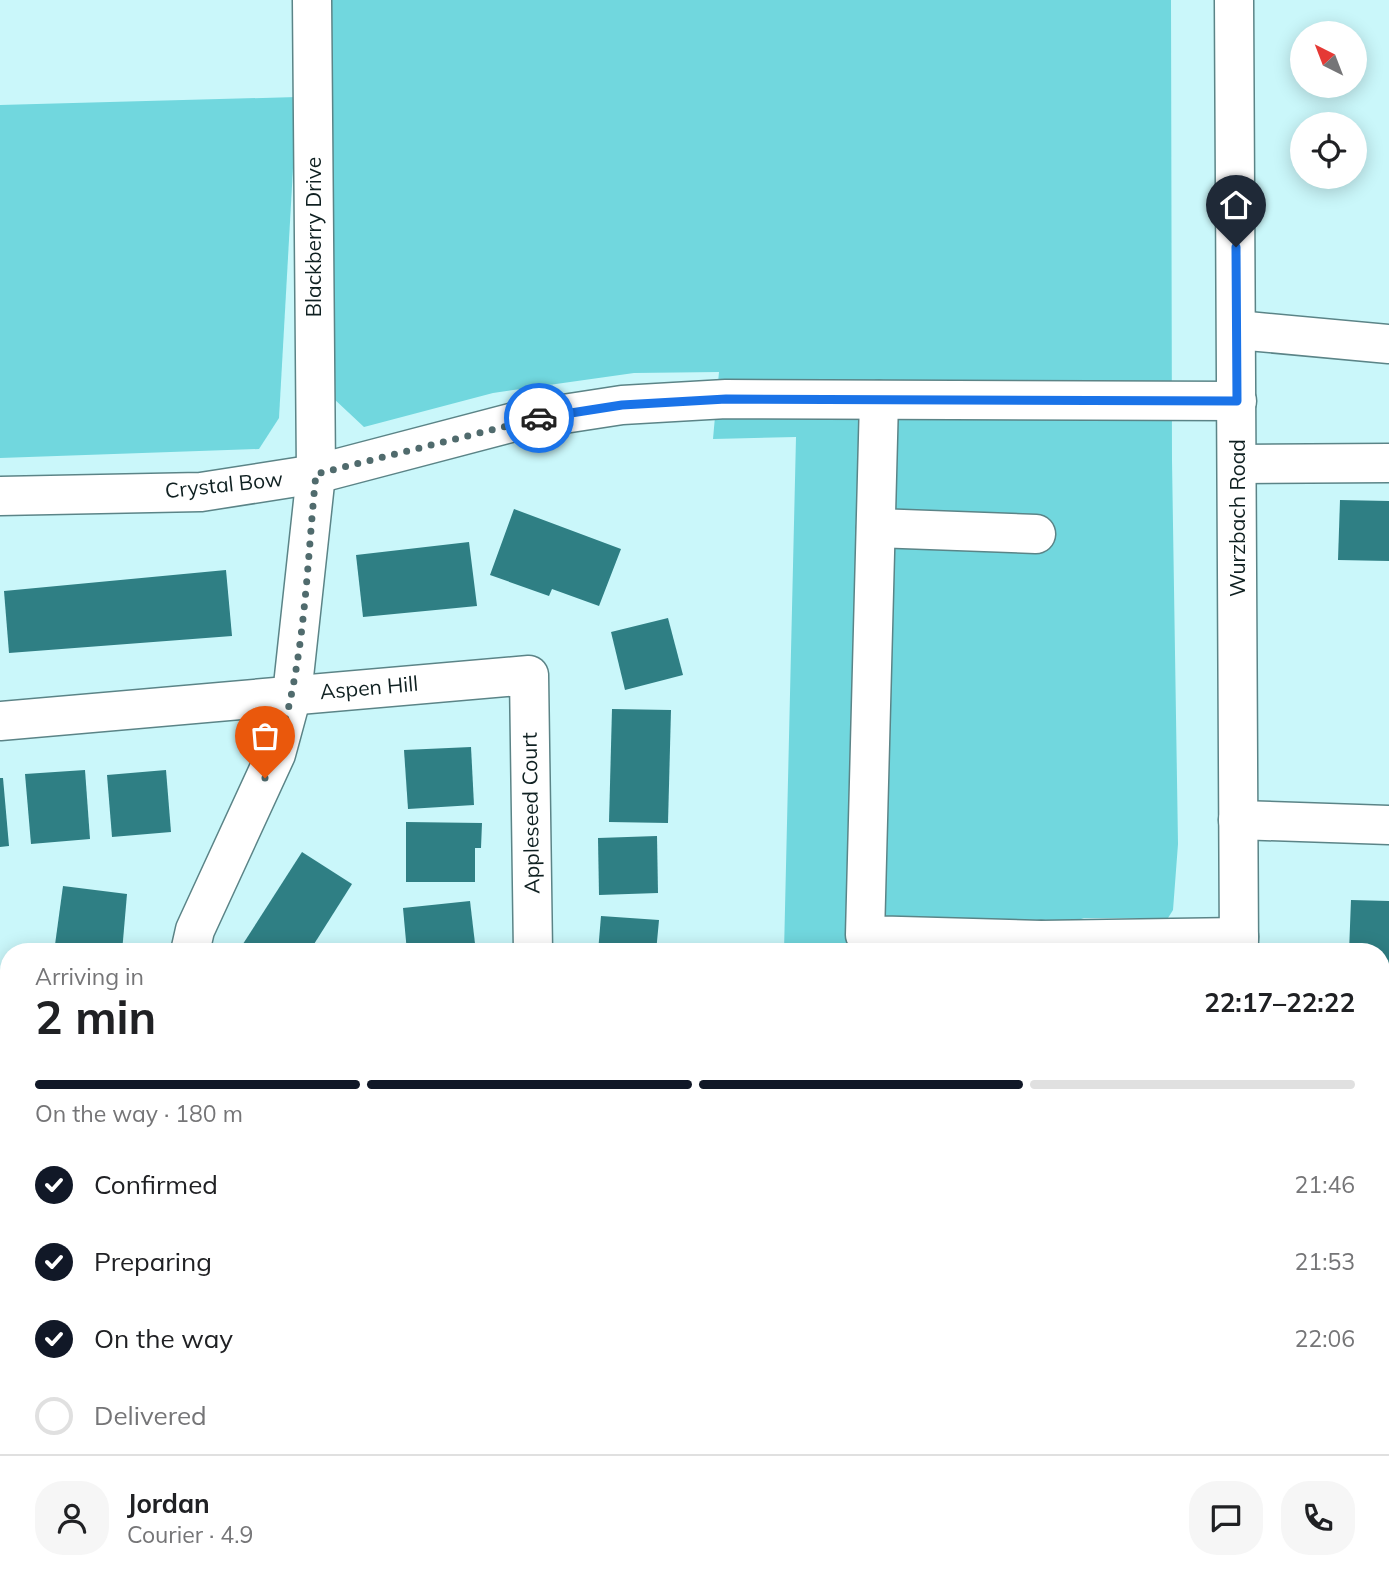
<!DOCTYPE html>
<html lang="en">
<head>
<meta charset="utf-8">
<style>
  :root { --surface:#fff; --page:#f6f6f6; --text:#202124; --muted:#757577; --line:#e0e0e0; --accent:#111827 }
  body { margin:0; font-family:Mulish,sans-serif; background:var(--page); color:var(--text); height:100vh; display:flex; flex-direction:column; font-size:26px; white-space:nowrap }
  * { box-sizing:border-box; margin:0 }
  p { font-size:23px; color:var(--muted) }
  .icon { flex:none; width:38px; height:38px; fill:none; stroke:currentColor; stroke-width:2; stroke-linecap:round; stroke-linejoin:round }
  .map { position:relative; flex:1; overflow:hidden }
  .details { position:absolute; left:0px; top:943px; width:1390px; height:653px; display:flex; flex-direction:column; background:var(--surface); border-radius:28px 28px 0 0; box-shadow:0 4px 18px #0003 }
  .details>* { flex:none }
  .needle { width:46px; rotate:318deg }
  .buttons { position:absolute; left:1290px; top:21px; display:grid; gap:14px }
  .buttons a { display:grid; place-items:center; width:77px; height:77px; border-radius:50%; background:var(--surface); box-shadow:0 4px 18px #0003; font-size:35px }
  .pin { position:absolute; display:grid; place-items:center; width:60px; height:60px; color:#fff; margin:-72px -30px; border-radius:50% 50% 50% 0; rotate:-45deg; box-shadow:0 0 7px #0007 }
  .pin .icon { rotate:45deg }
  .courier { position:absolute; display:grid; place-items:center; width:70px; height:70px; margin:-35px; border:5px solid #1a73e8; border-radius:50%; background:#fff; color:#222; box-shadow:0 2px 9px #0007 }
  .summary em { font-style:normal; font-weight:700 }
  .summary div { display:flex; flex-direction:column-reverse }
  .summary { display:flex; align-items:center; justify-content:space-between; height:119px; padding:0 35px }
  h1 { font-size:46px; font-weight:700; line-height:52px }
  .bar { display:grid; grid-template-columns:repeat(4,1fr); gap:10px 7px; align-content:center; height:84px; padding:0 35px }
  .bar i { height:9px; border-radius:5px; background:var(--line) }
  .bar .selected { background:var(--accent) }
  .bar p { grid-column:span 4 }
  .line { display:flex; align-items:center; gap:18px; padding:0 35px; border-top:2px solid var(--line) }
  .line div { flex:1 }
  .round { display:grid; place-items:center; flex:none; width:74px; height:74px; border-radius:28px; background:var(--page) }
  ol { padding:0 35px; list-style:none }
  li { display:flex; align-items:center; gap:21px; height:77px }
  li p { margin-inline-start:auto }
  li .icon { padding:7px; border-radius:50%; background:var(--accent); color:#fff; stroke-width:4 }
  li:last-child { color:var(--muted) }
  li i { width:38px; height:38px; border:4px solid var(--line); border-radius:50% }
  .map>svg:first-child { display:block }
  .green { fill:#71d7de }
  .building { fill:#2f7f84 }
  .lines { fill:none; stroke-linecap:round; stroke-linejoin:round }
  .minor-casing { stroke:#5b8487; stroke-width:41 }
  .major-casing { stroke:#5b8487; stroke-width:41 }
  .minor { stroke:#fff; stroke-width:38 }
  .major { stroke:#fff; stroke-width:38 }
  .done { stroke:#506b6d; stroke-width:7; stroke-dasharray:0 12.6 }
  .route { stroke:#1a73e8; stroke-width:9 }
  .labels { text-anchor:middle; stroke-width:5; stroke-linejoin:round; paint-order:stroke }
  .street-label { font-size:21px; fill:#0f2021; stroke:#fff }
</style>
</head>
<body>
<div class="map">
<svg width="1389" height="1595" viewBox="0 0 1389 1595">
  <rect width="100%" height="100%" fill="#caf7fa"/>
  <!-- green -->
  <g class="green">
    <path d="M329,0H1171L1172,461L1178,844L1173,910L1168,918H1084L1050,929L1027,952H784L796,437L713,439L719,372L634,373L493,393L364,427L333,398Z"/>
    <path d="M297,97L279,418L259,449L0,458V105Z"/>
    <rect x="718" y="1587" width="460" height="8"/>
  </g>
  <!-- building -->
  <g class="building">
    <path d="M1340,500L1389,501V561L1338,560Z"/>
    <path d="M514,509L621,549L599,606L552,589L549,596L490,575Z"/>
    <path d="M469,542L477,606L363,617L356,555Z"/>
    <path d="M226,570L232,636L9,653L4,591Z"/>
    <path d="M668,618L683,675L625,690L611,632Z"/>
    <path d="M612,709L671,710L668,823L609,822Z"/>
    <path d="M471,747L474,805L408,809L404,750Z"/>
    <path d="M85,770L90,839L31,844L25,774Z"/>
    <path d="M166,770L171,832L112,837L107,775Z"/>
    <path d="M0,778H3L9,846L0,847Z"/>
    <path d="M406,822L482,823L481,848H475V882H406Z"/>
    <path d="M657,836L658,893L599,895L598,838Z"/>
    <path d="M302,852L352,884L309,952H249L241,947Z"/>
    <path d="M63,886L127,894L122,952H54Z"/>
    <path d="M1351,900L1389,901V991H1381V952H1349Z"/>
    <path d="M470,901L476,952H407L403,908Z"/>
    <path d="M601,916L659,920L656,952H598Z"/>
    <path d="M1381,1070H1389V1294H1381L1384,1135H1381Z"/>
    <path d="M2,1383H9V1443H0Z"/>
    <path d="M0,1459L9,1460V1519L0,1518Z"/>
    <path d="M0,1533L9,1534V1587H47L46,1595H0Z"/>
  </g>
  <g class="lines">
    <defs>
      <g id="minor">
        <path d="M1237,330L1389,344"/>
        <path d="M879,400L865,935L1041,940"/>
        <path d="M1238,464L1389,463"/>
        <path d="M0,496L201,492L316,474L518,421L622,405L726,399L1237,401"/>
        <path d="M876,528L1036,534"/>
        <path d="M0,721L529,675L533,952"/>
        <path d="M1238,820L1389,825"/>
        <path d="M190,952L195,930L276,754L292,695L316,474L312,0"/>
        <path d="M1040,952L1041,940L1239,937"/>
        <path d="M583,1587L587,1595"/>
        <path d="M821,1587L826,1595"/>
        <path d="M125,1595L126,1587"/>
        <path d="M273,1595L293,1587"/>
      </g>
      <g id="major">
        <path d="M1234,0L1239,952"/>
        <path d="M1237,1595V1587"/>
      </g>
    </defs>
    <!-- minor casing -->
    <use href="#minor" class="minor-casing"/>
    <!-- major casing -->
    <use href="#major" class="major-casing"/>
    <!-- minor -->
    <use href="#minor" class="minor"/>
    <!-- major -->
    <use href="#major" class="major"/>
  </g>
  <g class="lines">
    <!-- done -->
    <path class="done" d="M265,778C305,693 306,568 316,474L539,418"/>
    <!-- route -->
    <path class="route" d="M539,418L622,405L726,399L1237,401L1236,247"/>
  </g>
  <g class="labels">
    <!-- street labels -->
    <g class="street-label">
      <text transform="translate(314 237) rotate(-90)" y="7">Blackberry Drive</text>
      <text transform="translate(224 485) rotate(-6)" y="7">Crystal Bow</text>
      <text transform="translate(1238 518) rotate(-90)" y="7">Wurzbach Road</text>
      <text transform="translate(369 688) rotate(-5)" y="7">Aspen Hill</text>
      <text transform="translate(531 813) rotate(-91)" y="7">Appleseed Court</text>
    </g>
  </g>
</svg>
<div class="buttons">
<a><svg class="needle" viewBox="-14 -14 28 28"><path d="M0-13l5 13h-10z" fill="#e53935"/><path d="M0 13l5-13h-10z" fill="#757577"/></svg></a>
<a><svg class="icon" aria-label="locate" viewBox="0 0 24 24"><circle cx="12" cy="12" r="6"/><path d="M12 2v4M12 18v4M2 12h4M18 12h4"/></svg></a>
</div>
<div class="pin" style="left:265px;top:778px;background:#ea580c"><svg class="icon" aria-label="bag" viewBox="0 0 24 24"><path d="M5 8h14l-1 12H6zM9 8a3 3 0 0 1 6 0"/></svg></div>
<div class="pin" style="left:1236px;top:247px;background:#1f2937"><svg class="icon" aria-label="home" viewBox="0 0 24 24"><path d="M3 11l9-7 9 7M6 9v11h12V9"/></svg></div>
<div class="courier" style="left:539px;top:418px"><svg class="icon" aria-label="car" viewBox="0 0 24 24"><path d="M5 17H2v-5l4-1 3-4h7l3 4 3 1v5h-3M9 17h6M6 11h13"/><circle cx="7" cy="17" r="2"/><circle cx="17" cy="17" r="2"/></svg></div>
<section class="details">
<div class="summary"><div><h1>2 min</h1><p>Arriving in</p></div><em>22:17–22:22</em></div>
<div class="bar"><i class="selected"></i><i class="selected"></i><i class="selected"></i><i></i><p>On the way · 180 m</p></div>
<ol>
<li><svg class="icon" aria-label="check" viewBox="0 0 24 24"><path d="M5 12l5 5 9-10"/></svg>Confirmed<p>21:46</p></li>
<li><svg class="icon" aria-label="check" viewBox="0 0 24 24"><path d="M5 12l5 5 9-10"/></svg>Preparing<p>21:53</p></li>
<li><svg class="icon" aria-label="check" viewBox="0 0 24 24"><path d="M5 12l5 5 9-10"/></svg>On the way<p>22:06</p></li>
<li><i></i>Delivered</li>
</ol>
<div class="line" style="height:126px"><a class="round"><svg class="icon" aria-label="person" viewBox="0 0 24 24"><circle cx="12" cy="8" r="4"/><path d="M4 21q1-7 8-7t8 7"/></svg></a><div><b>Jordan</b><p>Courier · 4.9</p></div><a class="round"><svg class="icon" aria-label="chat" viewBox="0 0 24 24"><path d="M4 5h16v11H9l-5 4z"/></svg></a><a class="round"><svg class="icon" aria-label="phone" viewBox="0 0 24 24"><path d="M5 4h4l2 5-3 2q2 4 5 5l2-3 5 2v4C11 20 4 13 5 4z"/></svg></a></div>
</section>
</div>
</body>
</html>
